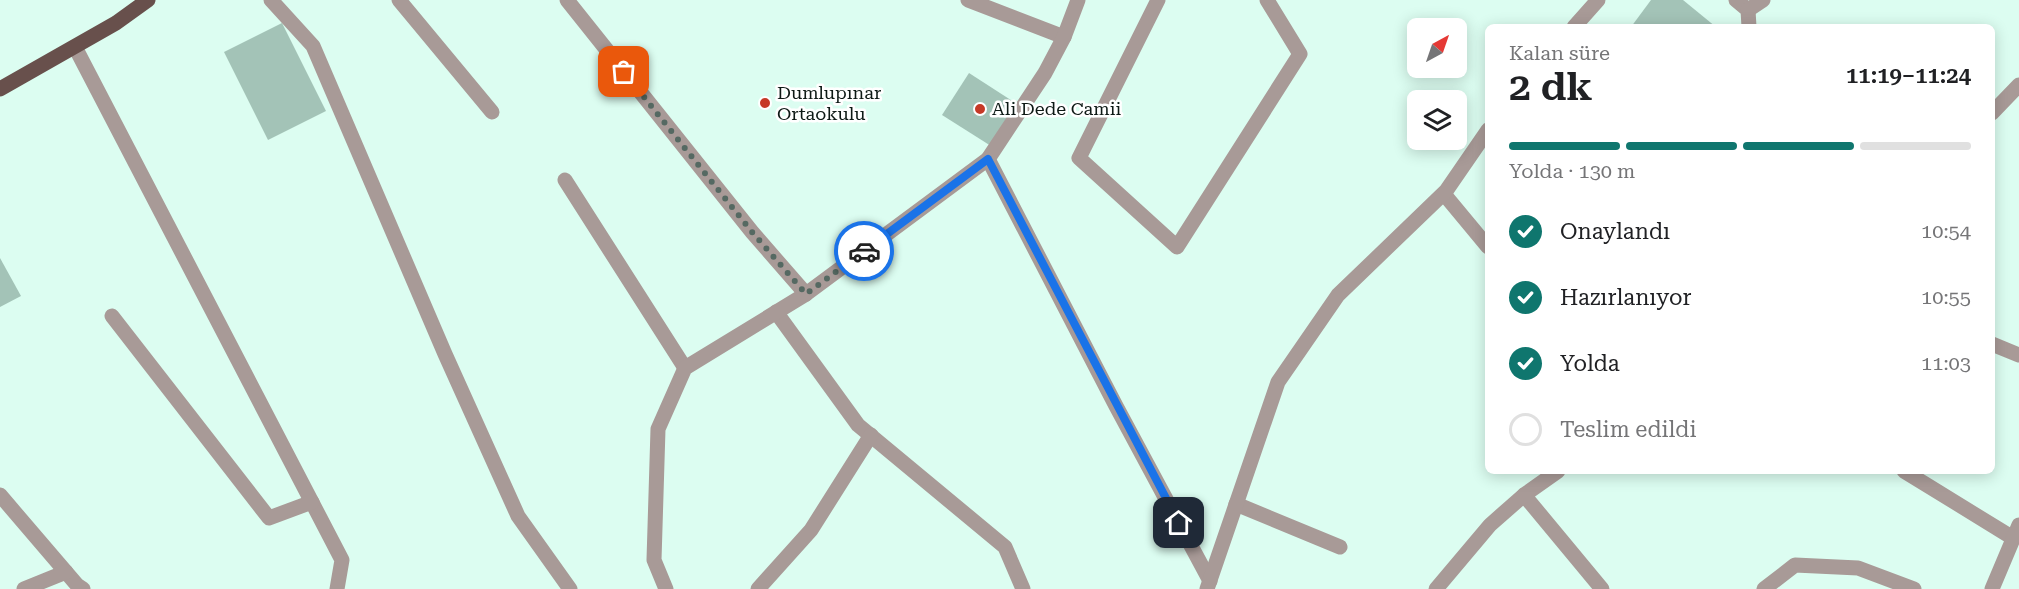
<!DOCTYPE html>
<html lang="tr">
<head>
<meta charset="utf-8">
<style>
  :root { --surface:#fff; --page:#f2f2f2; --text:#202124; --muted:#757577; --line:#e0e0e0; --accent:#0f766e }
  body { margin:0; font-family:"Roboto Serif",serif; background:var(--page); color:var(--text); height:100vh; display:flex; flex-direction:column; font-size:22px; white-space:nowrap }
  * { box-sizing:border-box; margin:0 }
  p { font-size:20px; color:var(--muted) }
  .icon { flex:none; width:33px; height:33px; fill:none; stroke:currentColor; stroke-width:2; stroke-linecap:round; stroke-linejoin:round }
  .map { position:relative; flex:1; overflow:hidden }
  .details { position:absolute; left:1485px; top:24px; width:510px; height:450px; display:flex; flex-direction:column; background:var(--surface); border-radius:9px; box-shadow:0 3px 15px #0003 }
  .details>* { flex:none }
  .needle { width:39px; rotate:40deg }
  .fabs { position:absolute; left:1407px; top:18px; display:grid; gap:12px }
  .fabs a { display:grid; place-items:center; width:60px; height:60px; border-radius:9px; background:var(--surface); box-shadow:0 3px 15px #0003; font-size:30px }
  .pin { position:absolute; display:grid; place-items:center; width:51px; height:51px; color:#fff; margin:-26px; border-radius:12px; box-shadow:0 3px 9px #0006 }
  .courier { position:absolute; display:grid; place-items:center; width:60px; height:60px; margin:-30px; border:4px solid #1a73e8; border-radius:50%; background:#fff; color:#222; box-shadow:0 2px 8px #0007 }
  .headline em { font-style:normal; font-weight:600 }
  .headline div { display:flex; flex-direction:column-reverse }
  .headline { display:flex; align-items:center; justify-content:space-between; height:102px; padding:0 24px }
  h1 { font-size:39px; font-weight:600; line-height:45px }
  .bar { display:grid; grid-template-columns:repeat(4,1fr); gap:9px 6px; align-content:center; height:72px; padding:0 24px }
  .bar i { height:8px; border-radius:4px; background:var(--line) }
  .bar .active { background:var(--accent) }
  .bar p { grid-column:span 4 }
  ol { padding:0 24px; list-style:none }
  li { display:flex; align-items:center; gap:18px; height:66px }
  li p { margin-inline-start:auto }
  li .icon { padding:6px; border-radius:50%; background:var(--accent); color:#fff; stroke-width:4 }
  li:last-child { color:var(--muted) }
  li i { width:33px; height:33px; border:3px solid var(--line); border-radius:50% }
  .map>svg:first-child { display:block }
  .building { fill:#a3c3b7 }
  .lines { fill:none; stroke-linecap:round; stroke-linejoin:round }
  .minor { stroke:#a89a97; stroke-width:15 }
  .major { stroke:#68504c; stroke-width:15 }
  .done { stroke:#556962; stroke-width:6; stroke-dasharray:0 10.8 }
  .route { stroke:#1a73e8; stroke-width:8 }
  .poi-dot { fill:#c63927; stroke:#fff; stroke-width:2 }
  .labels { text-anchor:middle; stroke-width:5; stroke-linejoin:round; paint-order:stroke }
  .poi-label { font-size:18px; fill:#0d1915; stroke:#fff; text-anchor:start }
</style>
</head>
<body>
<div class="map">
<svg width="2019" height="589" viewBox="0 0 2019 589">
  <rect width="100%" height="100%" fill="#dcfdf1"/>
  <!-- building -->
  <g class="building">
    <path d="M1651,0H1683L1716,27H1631Z"/>
    <path d="M282,23L326,111L268,140L224,52Z"/>
    <path d="M969,73L1017,104L991,146L942,115Z"/>
    <path d="M0,258L21,296L0,307Z"/>
  </g>
  <g class="lines">
    <!-- minor -->
    <g class="minor">
      <path d="M271,0L313,46L445,354L518,516L570,589"/>
      <path d="M399,0L492,112"/>
      <path d="M567,0L752,232L806,294"/>
      <path d="M968,0L1064,37"/>
      <path d="M1158,0L1079,158L1177,247L1300,54L1267,0"/>
      <path d="M1736,0L1748,10L1749,27"/>
      <path d="M1748,10L1763,0"/>
      <path d="M1574,27L1598,0"/>
      <path d="M75,47L342,560L337,589"/>
      <path d="M1992,113L2019,85"/>
      <path d="M988,159L1116,406L1210,581"/>
      <path d="M565,180L685,368"/>
      <path d="M1444,194L1488,247"/>
      <path d="M776,312L858,425L1005,547L1023,589"/>
      <path d="M112,316L269,518L312,502"/>
      <path d="M1992,344L2019,355"/>
      <path d="M1904,471L2013,538"/>
      <path d="M0,495L77,585L83,589"/>
      <path d="M1524,495L1602,589"/>
      <path d="M1236,504L1340,547"/>
      <path d="M24,589L66,572"/>
      <path d="M666,589L654,560L658,429L685,368L806,294L988,159L1045,73L1064,37L1078,0"/>
      <path d="M758,589L811,530L871,435"/>
      <path d="M1207,589L1278,382L1338,295L1446,191L1488,130"/>
      <path d="M1436,589L1490,525L1524,495L1558,471"/>
      <path d="M1764,589L1795,565L1858,568L1914,589"/>
      <path d="M1992,589L2019,525"/>
    </g>
    <!-- major -->
    <path class="major" d="M0,89L116,23L148,0"/>
  </g>
  <g class="lines">
    <!-- done -->
    <path class="done" d="M624,72L752,232L806,294L864,251"/>
    <!-- route -->
    <path class="route" d="M864,251L988,159L1179,523"/>
  </g>
  <!-- markers -->
  <g class="poi-dot">
    <circle cx="765" cy="103" r="6"/>
    <circle cx="980" cy="109" r="6"/>
  </g>
  <g class="labels">
    <!-- poi labels -->
    <g class="poi-label">
      <text x="777" y="99">Dumlupınar<tspan x="777" dy="21">Ortaokulu</tspan></text>
      <text x="992" y="115">Ali Dede Camii</text>
    </g>
  </g>
</svg>
<div class="fabs">
<a><svg class="needle" viewBox="-14 -14 28 28"><path d="M0-13l5 13h-10z" fill="#e53935"/><path d="M0 13l5-13h-10z" fill="#757577"/></svg></a>
<a><svg class="icon" aria-label="layers" viewBox="0 0 24 24"><path d="M12 4l9 5-9 5-9-5zM3 14l9 5 9-5"/></svg></a>
</div>
<div class="pin" style="left:624px;top:72px;background:#ea580c"><svg class="icon" aria-label="bag" viewBox="0 0 24 24"><path d="M5 8h14l-1 12H6zM9 8a3 3 0 0 1 6 0"/></svg></div>
<div class="pin" style="left:1179px;top:523px;background:#1f2937"><svg class="icon" aria-label="home" viewBox="0 0 24 24"><path d="M3 11l9-7 9 7M6 9v11h12V9"/></svg></div>
<div class="courier" style="left:864px;top:251px"><svg class="icon" aria-label="car" viewBox="0 0 24 24"><path d="M5 17H2v-5l4-1 3-4h7l3 4 3 1v5h-3M9 17h6M6 11h13"/><circle cx="7" cy="17" r="2"/><circle cx="17" cy="17" r="2"/></svg></div>
<section class="details">
<div class="headline"><div><h1>2 dk</h1><p>Kalan süre</p></div><em>11:19–11:24</em></div>
<div class="bar"><i class="active"></i><i class="active"></i><i class="active"></i><i></i><p>Yolda · 130 m</p></div>
<ol>
<li><svg class="icon" aria-label="check" viewBox="0 0 24 24"><path d="M5 12l5 5 9-10"/></svg>Onaylandı<p>10:54</p></li>
<li><svg class="icon" aria-label="check" viewBox="0 0 24 24"><path d="M5 12l5 5 9-10"/></svg>Hazırlanıyor<p>10:55</p></li>
<li><svg class="icon" aria-label="check" viewBox="0 0 24 24"><path d="M5 12l5 5 9-10"/></svg>Yolda<p>11:03</p></li>
<li><i></i>Teslim edildi</li>
</ol>
</section>
</div>
</body>
</html>
